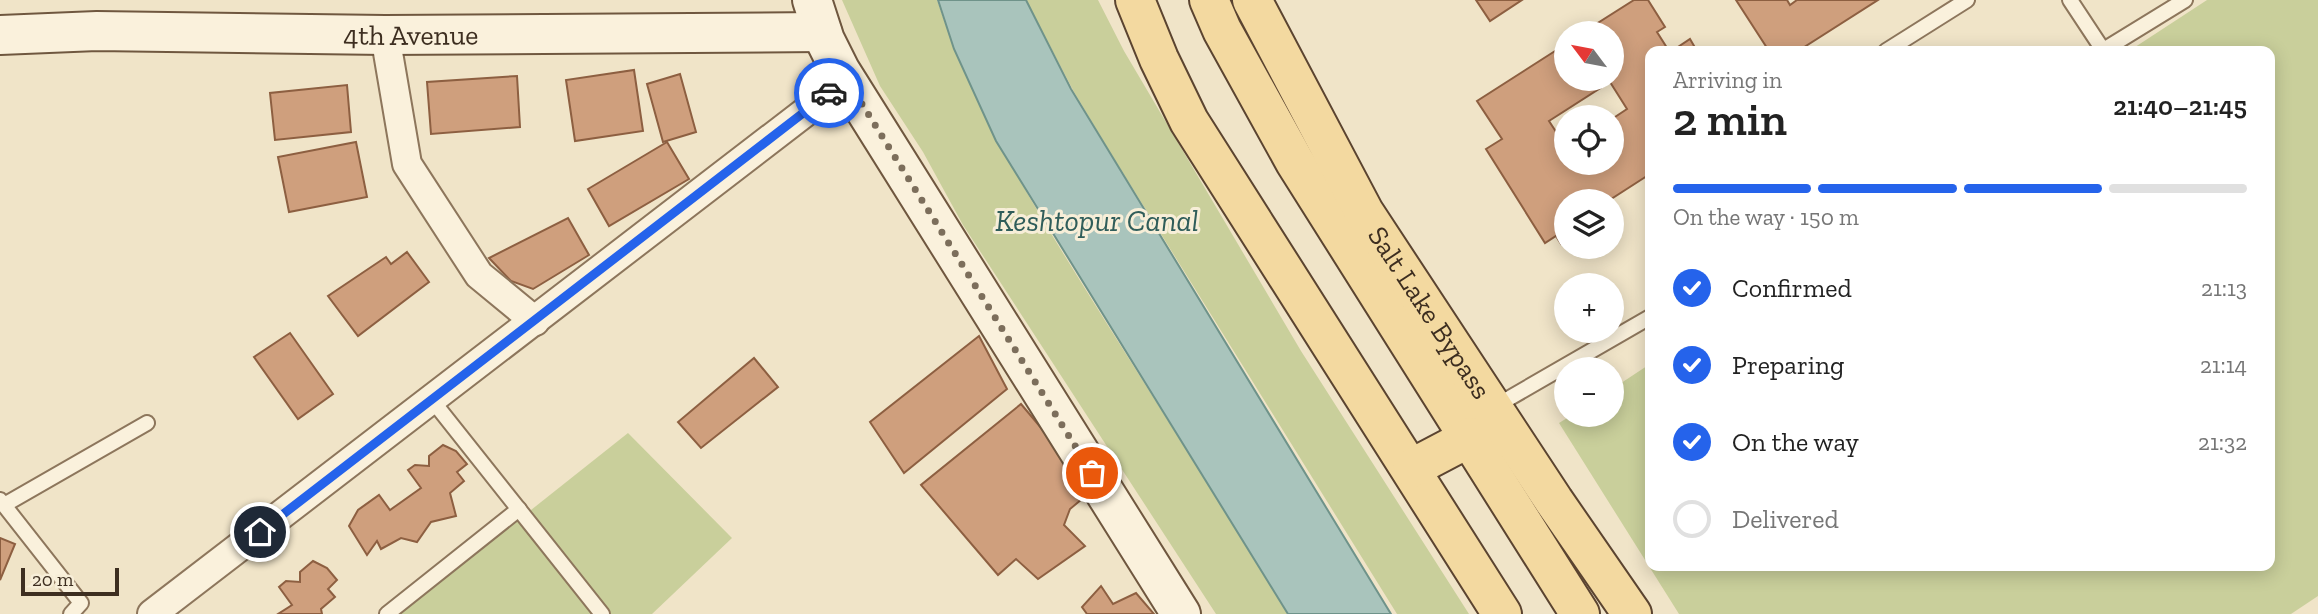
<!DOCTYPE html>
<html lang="en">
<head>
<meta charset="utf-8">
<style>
  :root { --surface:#fff; --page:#f2f2f2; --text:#222; --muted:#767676; --line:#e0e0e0; --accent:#2563eb }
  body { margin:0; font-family:"Zilla Slab",serif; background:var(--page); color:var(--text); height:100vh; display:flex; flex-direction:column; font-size:26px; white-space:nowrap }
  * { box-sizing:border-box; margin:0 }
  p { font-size:23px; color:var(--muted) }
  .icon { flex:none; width:38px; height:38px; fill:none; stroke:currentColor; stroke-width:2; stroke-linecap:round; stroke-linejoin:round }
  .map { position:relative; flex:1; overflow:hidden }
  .details { position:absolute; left:1645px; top:46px; width:630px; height:525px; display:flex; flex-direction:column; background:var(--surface); border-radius:14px; box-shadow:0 4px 18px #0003 }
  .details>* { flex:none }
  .needle { width:46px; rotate:302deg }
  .fabs { position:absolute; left:1554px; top:21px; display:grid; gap:14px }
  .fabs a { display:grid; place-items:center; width:70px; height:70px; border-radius:50%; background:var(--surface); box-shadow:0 4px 18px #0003; font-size:35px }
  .scale { position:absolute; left:21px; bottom:18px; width:98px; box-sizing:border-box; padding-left:7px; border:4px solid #3d2e20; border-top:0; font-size:19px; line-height:24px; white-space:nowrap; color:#3d2e20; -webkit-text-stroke:5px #f7eed8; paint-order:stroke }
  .pin { position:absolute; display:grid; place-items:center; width:60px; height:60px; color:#fff; margin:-30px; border:4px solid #fff; border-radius:50%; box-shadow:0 2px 7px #0007 }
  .courier { position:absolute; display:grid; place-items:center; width:70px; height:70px; margin:-35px; border:5px solid #2563eb; border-radius:50%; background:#fff; color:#222; box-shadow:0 2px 9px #0007 }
  .summary em { font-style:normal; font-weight:600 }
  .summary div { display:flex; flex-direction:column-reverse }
  .summary { display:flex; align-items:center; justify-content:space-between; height:119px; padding:0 28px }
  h1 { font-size:46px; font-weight:600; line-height:52px }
  .bar { display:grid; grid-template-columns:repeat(4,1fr); gap:10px 7px; align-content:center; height:84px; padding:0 28px }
  .bar i { height:9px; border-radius:5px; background:var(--line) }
  .bar .selected { background:var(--accent) }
  .bar p { grid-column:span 4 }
  ol { padding:0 28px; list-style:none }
  li { display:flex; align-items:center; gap:21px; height:77px }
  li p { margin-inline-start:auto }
  li .icon { padding:7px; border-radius:50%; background:var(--accent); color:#fff; stroke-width:4 }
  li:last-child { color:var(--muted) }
  li i { width:38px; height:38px; border:4px solid var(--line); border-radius:50% }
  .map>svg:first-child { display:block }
  .green { fill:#c9cf9b }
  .water { fill:#a9c4bc; stroke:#6f938a; stroke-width:2 }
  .building { fill:#cf9f7d; stroke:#8d5f41; stroke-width:2; fill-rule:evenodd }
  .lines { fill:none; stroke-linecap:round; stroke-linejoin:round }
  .lane-casing { stroke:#8d765c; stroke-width:18 }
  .street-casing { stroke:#8d765c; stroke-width:32 }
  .secondary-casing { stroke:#6f573f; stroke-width:42 }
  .primary-casing { stroke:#5b4430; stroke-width:42 }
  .lane { stroke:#faf1dc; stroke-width:14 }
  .street { stroke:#faf1dc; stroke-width:28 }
  .secondary { stroke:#faf1dc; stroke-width:38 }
  .primary { stroke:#f3d9a0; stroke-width:38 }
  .done { stroke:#7c6e5b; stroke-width:7; stroke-dasharray:0 12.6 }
  .route { stroke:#2563eb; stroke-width:9 }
  .labels { text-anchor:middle; stroke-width:6; stroke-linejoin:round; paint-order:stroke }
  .street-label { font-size:28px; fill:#3d2e20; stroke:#f7eed8 }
  .water-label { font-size:30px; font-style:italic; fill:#2f5d5a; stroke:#f7eed8 }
</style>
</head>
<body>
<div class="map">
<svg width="2318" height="614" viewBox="0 0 2318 614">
  <rect width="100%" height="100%" fill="#f0e4c8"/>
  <!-- green -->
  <g class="green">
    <path d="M842,0H937C976,118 1043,221 1109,327C1169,422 1229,518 1289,614H1216L963,225L923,152L880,86Z"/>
    <path d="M1026,0H1098L1124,51L1301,351L1469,614H1397L1110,152L1074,92Z"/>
    <path d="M2207,0H2318V596L2291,614H1679L1559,423L1572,415H1612V389L1650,364V565H2270V51H2129Z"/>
    <path d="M628,433L732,538L652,614H400Z"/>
  </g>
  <!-- water -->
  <path class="water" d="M938,0H1026L1071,89L1391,614H1288L996,141L954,49Z"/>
  <!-- building -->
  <g class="building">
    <path d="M1476,0H1522L1490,21Z"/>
    <path d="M1634,0H1648L1665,27L1657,32L1669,51H1650V174L1608,201H1566V241L1561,244L1556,236L1545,243L1486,149L1502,139L1477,101L1566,44V79H1612V33H1582ZM1610,82L1627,109L1612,119V163H1566V147L1549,121Z"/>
    <path d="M1736,0H1787L1790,5L1797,0H1878L1798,51H1769Z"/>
    <path d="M1690,39L1697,51H1672Z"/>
    <path d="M634,70L643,131L575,141L566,80Z"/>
    <path d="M680,74L696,132L663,142L647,84Z"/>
    <path d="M517,76L520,127L431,134L427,82Z"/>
    <path d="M347,85L351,132L275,140L270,93Z"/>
    <path d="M356,142L367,197L289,212L278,157Z"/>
    <path d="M667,142L689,179L609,226L588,189Z"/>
    <path d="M568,218L589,255L533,289L511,281L489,258Z"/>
    <path d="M407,252L429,282L358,336L328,296L386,257L391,264Z"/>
    <path d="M290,333L333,394L298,419L254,357Z"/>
    <path d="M979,336L1007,389L904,473L870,422Z"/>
    <path d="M754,358L778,387L701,448L678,422Z"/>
    <path d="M1021,404L1085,480L1069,489L1082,499L1070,509L1064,525L1085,546L1038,579L1016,559L998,575L921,485Z"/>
    <path d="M443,445L456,451L467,464L457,472L464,481L450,493L456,516L431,522L417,542L401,538L381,549L377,541L367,555L349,526L358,510L379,495L390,510L421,488L408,470L415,465L429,466V456Z"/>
    <path d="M0,538L15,544L0,580Z"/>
    <path d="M313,561L327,568L337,580L328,589L335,597L321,609L322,614H278L292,605L279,587L286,581L300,582V572Z"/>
    <path d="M1101,586L1113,604L1136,593L1154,614H1087L1082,607Z"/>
  </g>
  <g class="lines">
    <defs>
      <g id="lane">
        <path d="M2070,0L2103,50"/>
        <path d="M1886,51L1967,0"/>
        <path d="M2102,51L2185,0"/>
        <path d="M432,400L602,614"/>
        <path d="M1494,407L1650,317"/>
        <path d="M0,500L81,603L71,614"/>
        <path d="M4,505L147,423"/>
        <path d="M387,614L519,509"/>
      </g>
      <g id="street">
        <path d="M385,35L407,164L479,275L535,321"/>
        <path d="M152,614L847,80"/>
      </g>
      <g id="secondary">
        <path d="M812,0L825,40L840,70L1181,614"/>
        <path id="s1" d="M0,35L97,31L385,35L822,32"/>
      </g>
      <g id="primary">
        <path d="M1135,0L1159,59L1189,121L1502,614"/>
        <path d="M1209,0L1222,30L1295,162L1580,614"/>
        <path id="s2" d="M1252,0L1364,212L1554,501L1632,614"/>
        <path d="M1412,468L1471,437"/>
      </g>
    </defs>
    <!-- lane casing -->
    <use href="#lane" class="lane-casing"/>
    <!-- street casing -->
    <use href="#street" class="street-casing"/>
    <!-- secondary casing -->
    <use href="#secondary" class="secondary-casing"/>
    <!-- primary casing -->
    <use href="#primary" class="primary-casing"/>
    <!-- lane -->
    <use href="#lane" class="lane"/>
    <!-- street -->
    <use href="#street" class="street"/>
    <!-- secondary -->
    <use href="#secondary" class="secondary"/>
    <!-- primary -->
    <use href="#primary" class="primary"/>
  </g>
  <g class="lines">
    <!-- done -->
    <path class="done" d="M829,93L847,80L1092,473"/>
    <!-- route -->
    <path class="route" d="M260,532L829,93"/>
  </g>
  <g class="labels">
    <!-- street labels -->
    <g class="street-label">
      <text dy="10" stroke="none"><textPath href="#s1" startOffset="411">4th Avenue</textPath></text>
      <text dy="10" stroke="none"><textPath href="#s2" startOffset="360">Salt Lake Bypass</textPath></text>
    </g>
    <!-- water labels -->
    <g class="water-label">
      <text x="1097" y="231">Keshtopur Canal</text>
    </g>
  </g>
</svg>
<div class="fabs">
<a><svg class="needle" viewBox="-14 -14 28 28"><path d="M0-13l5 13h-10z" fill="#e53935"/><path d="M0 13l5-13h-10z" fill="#767676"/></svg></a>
<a><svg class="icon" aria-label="locate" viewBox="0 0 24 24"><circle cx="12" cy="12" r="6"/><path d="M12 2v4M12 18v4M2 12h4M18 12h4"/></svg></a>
<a><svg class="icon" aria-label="layers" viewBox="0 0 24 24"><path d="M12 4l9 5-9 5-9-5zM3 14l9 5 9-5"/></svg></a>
<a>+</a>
<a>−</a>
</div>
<div class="scale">20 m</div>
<div class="pin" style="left:1092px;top:473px;background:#ea580c"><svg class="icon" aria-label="bag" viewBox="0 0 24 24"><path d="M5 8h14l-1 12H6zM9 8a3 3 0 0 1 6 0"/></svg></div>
<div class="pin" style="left:260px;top:532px;background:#1f2937"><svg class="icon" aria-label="home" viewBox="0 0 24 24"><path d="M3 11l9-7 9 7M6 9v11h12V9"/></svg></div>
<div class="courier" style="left:829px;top:93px"><svg class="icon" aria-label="car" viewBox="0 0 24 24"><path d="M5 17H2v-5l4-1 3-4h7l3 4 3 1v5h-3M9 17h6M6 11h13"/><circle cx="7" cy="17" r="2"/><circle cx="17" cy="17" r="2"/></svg></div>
<section class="details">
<div class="summary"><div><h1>2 min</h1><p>Arriving in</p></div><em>21:40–21:45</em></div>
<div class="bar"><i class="selected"></i><i class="selected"></i><i class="selected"></i><i></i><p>On the way · 150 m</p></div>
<ol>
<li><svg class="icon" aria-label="check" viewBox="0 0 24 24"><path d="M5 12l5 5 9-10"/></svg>Confirmed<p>21:13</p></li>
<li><svg class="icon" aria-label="check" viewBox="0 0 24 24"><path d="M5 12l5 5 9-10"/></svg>Preparing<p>21:14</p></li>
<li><svg class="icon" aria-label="check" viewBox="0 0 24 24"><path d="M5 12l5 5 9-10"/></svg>On the way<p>21:32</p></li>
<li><i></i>Delivered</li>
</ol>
</section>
</div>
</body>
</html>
